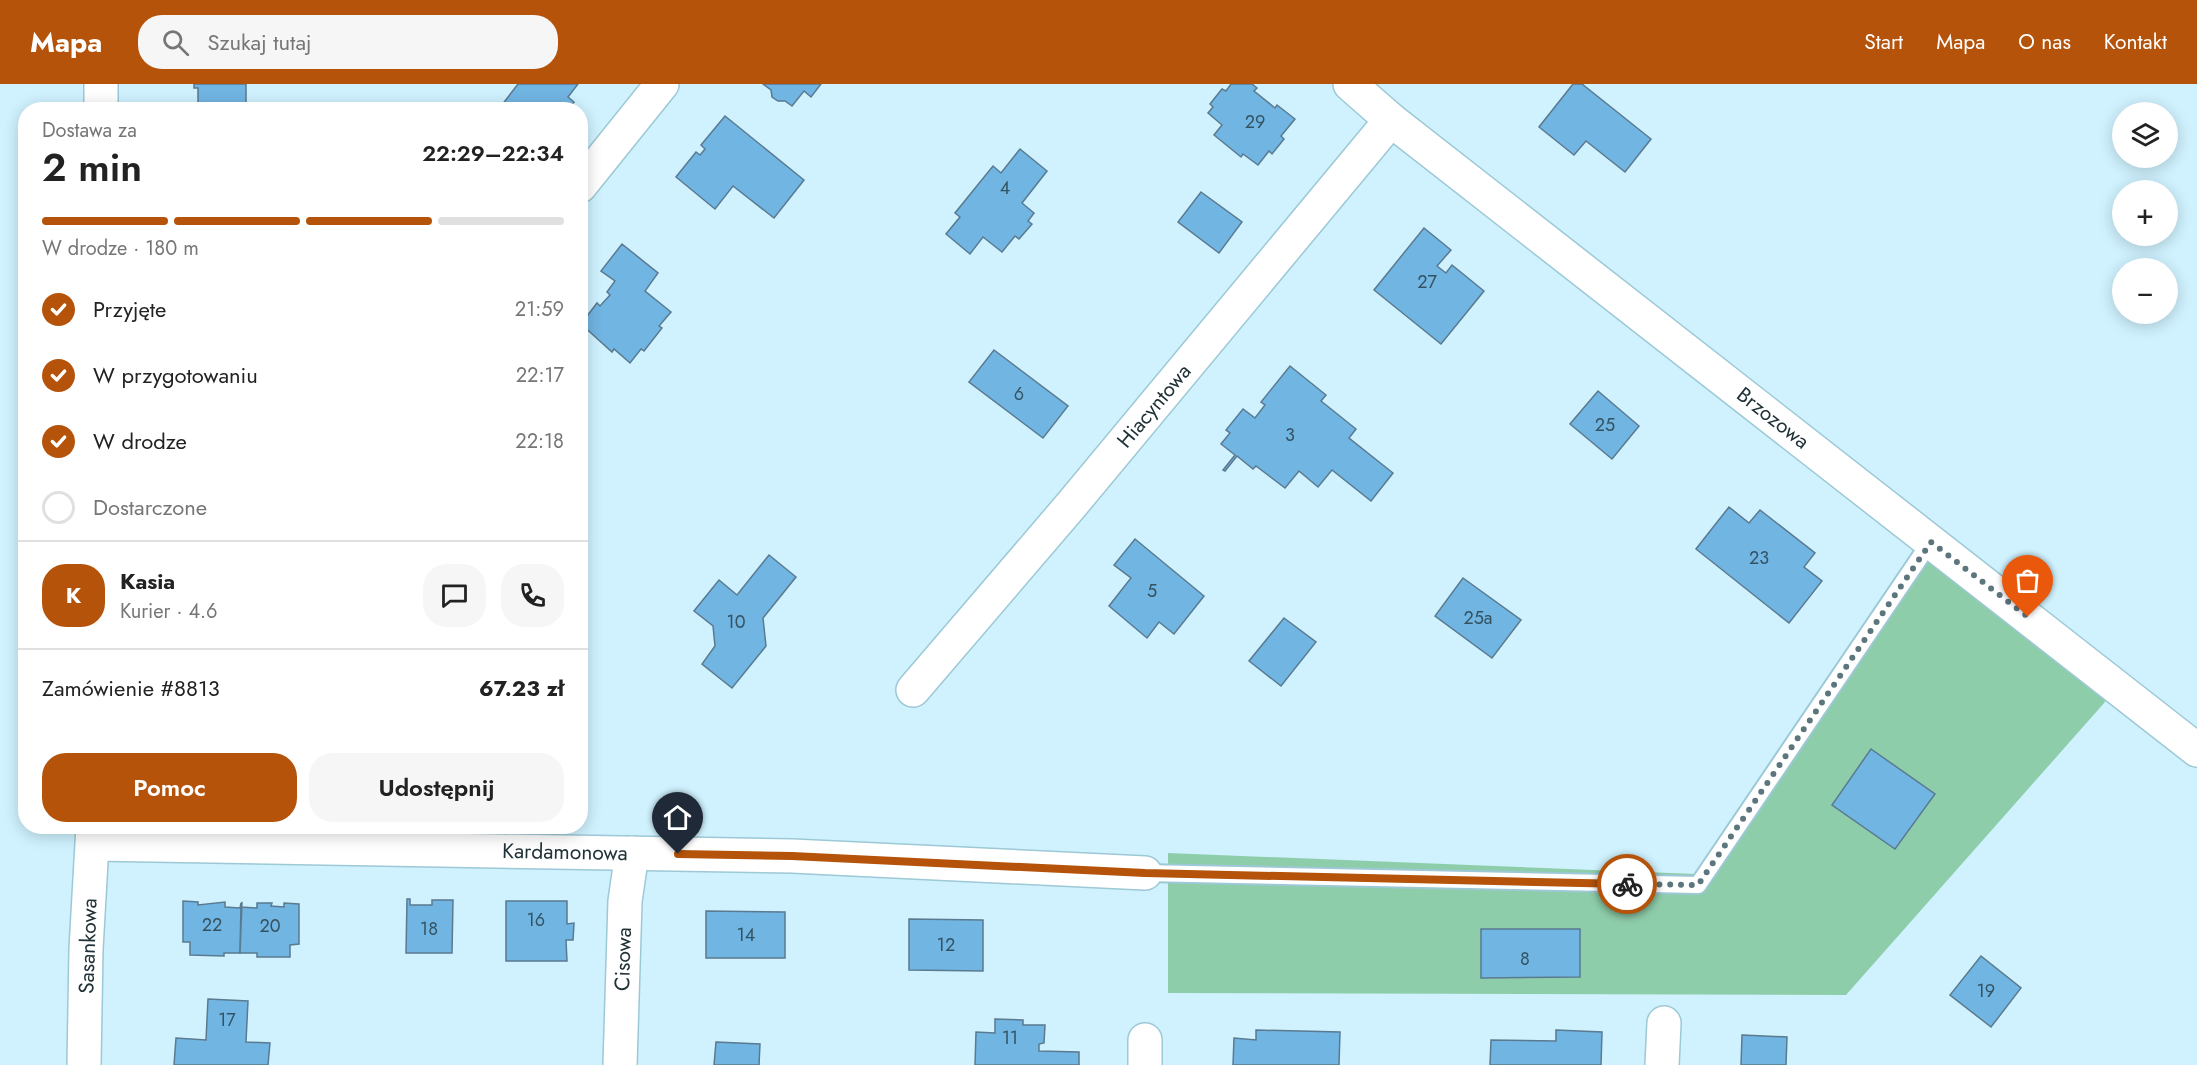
<!DOCTYPE html>
<html lang="pl">
<head>
<meta charset="utf-8">
<style>
  :root { --surface:#fff; --page:#f6f6f6; --text:#222; --muted:#767676; --line:#e0e0e0; --accent:#b45309 }
  body { margin:0; font-family:Jost,sans-serif; background:var(--page); color:var(--text); height:100vh; display:flex; flex-direction:column; font-size:22px; white-space:nowrap }
  * { box-sizing:border-box; margin:0 }
  p { font-size:20px; color:var(--muted) }
  .icon { flex:none; width:33px; height:33px; fill:none; stroke:currentColor; stroke-width:2; stroke-linecap:round; stroke-linejoin:round }
  .map { position:relative; flex:1; overflow:hidden }
  .details { position:absolute; left:18px; top:18px; width:570px; height:732px; display:flex; flex-direction:column; background:var(--surface); border-radius:24px; box-shadow:0 3px 15px #0003 }
  .details>* { flex:none }
  .controls { position:absolute; left:2112px; top:18px; display:grid; gap:12px }
  .controls a { display:grid; place-items:center; width:66px; height:66px; border-radius:50%; background:var(--surface); box-shadow:0 3px 15px #0003; font-size:30px }
  .pin { position:absolute; display:grid; place-items:center; width:51px; height:51px; color:#fff; margin:-62px -26px; border-radius:50% 50% 50% 0; rotate:-45deg; box-shadow:0 0 6px #0007 }
  .pin .icon { rotate:45deg }
  .courier { position:absolute; display:grid; place-items:center; width:60px; height:60px; margin:-30px; border:4px solid #b45309; border-radius:50%; background:#fff; color:#222; box-shadow:0 2px 8px #0007 }
  .headline em { font-style:normal; font-weight:600 }
  .headline div { display:flex; flex-direction:column-reverse }
  .headline { display:flex; align-items:center; justify-content:space-between; height:102px; padding:0 24px }
  h1 { font-size:39px; font-weight:600; line-height:45px }
  .bar { display:grid; grid-template-columns:repeat(4,1fr); gap:9px 6px; align-content:center; height:72px; padding:0 24px }
  .bar i { height:8px; border-radius:4px; background:var(--line) }
  .bar .on { background:var(--accent) }
  .bar p { grid-column:span 4 }
  .line { display:flex; align-items:center; gap:15px; padding:0 24px; border-top:2px solid var(--line) }
  .line div { flex:1 }
  .round { display:grid; place-items:center; flex:none; width:63px; height:63px; border-radius:24px; background:var(--page) }
  ol { padding:0 24px; list-style:none }
  li { display:flex; align-items:center; gap:18px; height:66px }
  li p { margin-inline-start:auto }
  li .icon { padding:6px; border-radius:50%; background:var(--accent); color:#fff; stroke-width:4 }
  li:last-child { color:var(--muted) }
  li i { width:33px; height:33px; border:3px solid var(--line); border-radius:50% }
  .button { display:flex; gap:12px; margin-top:auto; padding:12px 24px }
  .button a { flex:1; height:69px; border-radius:24px; background:var(--accent); color:#fff; font-size:24px; font-weight:600; line-height:69px; text-align:center }
  .button a+a { background:var(--page); color:var(--text) }
  header { display:flex; align-items:center; gap:36px; box-sizing:border-box; height:84px; padding:0 30px; background:var(--accent); color:#fff }
  header strong { font-size:28px }
  nav { display:flex; gap:33px; margin-inline-start:auto; font-size:21px }
  .search { width:420px; height:54px; background:var(--page); display:flex; align-items:center; gap:15px; box-sizing:border-box; padding:0 21px; border-radius:24px; color:var(--muted); font-size:22px }
  .map>svg:first-child { display:block }
  .green { fill:#8ecdaa }
  .building { fill:#71b5e3; stroke:#5a7a90; stroke-width:1.5 }
  .lines { fill:none; stroke-linecap:round; stroke-linejoin:round }
  .lane-casing { stroke:#9dc8d6; stroke-width:20 }
  .street-casing { stroke:#9dc8d6; stroke-width:36 }
  .lane { stroke:#fff; stroke-width:16 }
  .street { stroke:#fff; stroke-width:33 }
  .done { stroke:#5d757d; stroke-width:6; stroke-dasharray:0 10.8 }
  .route { stroke:#b45309; stroke-width:8 }
  .labels { text-anchor:middle; stroke-width:6; stroke-linejoin:round; paint-order:stroke }
  .number-label { font-size:18px; fill:#345362 }
  .street-label { font-size:21px; fill:#203237; stroke:#fff }
</style>
</head>
<body>
<header>
<strong>Mapa</strong>
<div class="search"><svg class="icon" aria-label="search" viewBox="0 0 24 24"><circle cx="10" cy="10" r="6"/><path d="M15 15l6 6"/></svg>Szukaj tutaj</div>
<nav><a>Start</a><a>Mapa</a><a>O nas</a><a>Kontakt</a></nav>
</header>
<div class="map">
<svg width="2197" height="981" viewBox="0 0 2197 981">
  <rect width="100%" height="100%" fill="#cff2fe"/>
  <!-- green -->
  <path class="green" d="M1938,463L2099,590L2105,618L1846,911L1168,909V769L1695,790Z"/>
  <!-- building -->
  <g class="building">
    <path d="M194,0H246V26H194V22L198,23V4H194Z"/>
    <path d="M518,0H578L568,13L574,18L567,26H498Z"/>
    <path d="M763,0H821L811,13L804,7L792,22L785,17H778L772,13L771,6Z"/>
    <path d="M1231,0H1252L1257,4L1254,7L1275,24L1277,21L1295,35L1281,52L1284,55L1272,70L1269,67L1258,81L1243,70L1241,73L1214,51L1222,41L1208,29L1213,23L1210,20L1222,5L1226,7Z"/>
    <path d="M1573,0H1582L1651,55L1625,88L1586,57L1574,71L1539,43Z"/>
    <path d="M725,32L804,96L774,134L733,102L715,125L676,93L696,68L700,71L705,65L701,61Z"/>
    <path d="M1020,65L1047,87L1022,119L1034,129L1028,137L1032,140L1019,155L1015,152L1002,168L983,153L970,170L946,150L960,133L955,129L993,82L1001,89Z"/>
    <path d="M1201,108L1242,138L1219,169L1178,138Z"/>
    <path d="M1424,144L1451,166L1437,182L1446,189L1452,181L1484,207L1441,260L1374,206Z"/>
    <path d="M622,160L658,189L645,207L671,228L659,242L662,244L644,267L641,265L630,279L614,265L612,268L581,240L597,219L600,222L610,211L607,208L615,197L601,187Z"/>
    <path d="M994,266L1068,322L1043,354L969,298Z"/>
    <path d="M1290,282L1326,311L1321,317L1356,345L1349,354L1393,389L1371,417L1332,386L1318,403L1299,387L1285,404L1256,382L1253,385L1237,372L1225,387L1223,386L1235,371L1221,360L1230,349L1226,346L1243,325L1255,334L1265,321L1261,318Z"/>
    <path d="M1598,307L1639,342L1612,375L1570,340Z"/>
    <path d="M1729,423L1749,439L1760,426L1815,469L1804,483L1822,497L1789,539L1696,465Z"/>
    <path d="M1135,455L1204,512L1174,550L1159,538L1147,554L1109,522L1131,494L1114,481Z"/>
    <path d="M769,471L796,493L763,534L766,562L732,604L702,580L715,562L713,542L694,527L719,496L737,511Z"/>
    <path d="M1463,494L1521,536L1492,574L1435,532Z"/>
    <path d="M1284,534L1316,558L1281,602L1249,577Z"/>
    <path d="M1871,665L1935,710L1895,765L1832,721Z"/>
    <path d="M407,815H410V821H432V816H453L452,869H406Z"/>
    <path d="M183,817L198,818V821L225,818V823L240,824L241,819L240,869H224V872L190,871V858H183Z"/>
    <path d="M506,817H567V840L574,839L573,856H566L567,877H506Z"/>
    <path d="M242,818L241,823L257,824V819H272L271,822L284,823V819L299,820V860L290,861V873H257V869H240Z"/>
    <path d="M706,827L785,828V874H706Z"/>
    <path d="M909,835L983,836V887L909,886Z"/>
    <path d="M1481,845H1580V893L1481,894Z"/>
    <path d="M1981,872L2021,904L1991,943L1950,911Z"/>
    <path d="M208,915L248,917L246,958L270,959L268,981H174L176,954L206,956Z"/>
    <path d="M995,935L1023,936V941H1045L1044,959L1039,960V967L1079,968V981H975L976,948L995,949Z"/>
    <path d="M1256,946L1340,948L1339,981H1233L1234,954L1256,956Z"/>
    <path d="M1556,946L1602,948L1601,981H1490L1491,956L1556,957Z"/>
    <path d="M1742,951L1787,953L1786,981H1741Z"/>
    <path d="M716,958L760,960L759,981H714Z"/>
  </g>
  <g class="lines">
    <defs>
      <path id="lane" d="M1145,789L1698,801L1931,457"/>
      <g id="street">
        <path d="M1350,0L1391,36L2197,666"/>
        <path d="M101,26V0"/>
        <path d="M580,102L662,0"/>
        <path d="M913,606L1073,419L1391,36"/>
        <path d="M93,760L792,772L1145,789"/>
        <path d="M84,981L86,865L93,742"/>
        <path d="M620,981L625,817L632,769"/>
        <path d="M1145,981V956"/>
        <path d="M1662,981L1664,939"/>
      </g>
    </defs>
    <!-- lane casing -->
    <use href="#lane" class="lane-casing"/>
    <!-- street casing -->
    <use href="#street" class="street-casing"/>
    <!-- lane -->
    <use href="#lane" class="lane"/>
    <!-- street -->
    <use href="#street" class="street"/>
  </g>
  <g class="lines">
    <!-- done -->
    <path class="done" d="M1627,800L1698,801L1931,458L2028,533"/>
    <!-- route -->
    <path class="route" d="M678,770L792,772L1145,789L1627,800"/>
  </g>
  <g class="labels">
    <!-- number labels -->
    <g class="number-label">
      <text x="1255" y="44">29</text>
      <text x="1005" y="110">4</text>
      <text x="1427" y="204">27</text>
      <text x="1019" y="316">6</text>
      <text x="1605" y="347">25</text>
      <text x="1290" y="357">3</text>
      <text x="1759" y="480">23</text>
      <text x="1152" y="513">5</text>
      <text x="1478" y="540">25a</text>
      <text x="736" y="544">10</text>
      <text x="536" y="842">16</text>
      <text x="212" y="847">22</text>
      <text x="270" y="848">20</text>
      <text x="429" y="851">18</text>
      <text x="746" y="857">14</text>
      <text x="946" y="867">12</text>
      <text x="1525" y="881">8</text>
      <text x="1986" y="913">19</text>
      <text x="227" y="942">17</text>
      <text x="1010" y="960">11</text>
    </g>
    <!-- street labels -->
    <g class="street-label">
      <text transform="translate(1154 322) rotate(-50)" y="7">Hiacyntowa</text>
      <text transform="translate(1773 334) rotate(38)" y="7">Brzozowa</text>
      <text transform="translate(565 768) rotate(1)" y="7">Kardamonowa</text>
      <text transform="translate(88 862) rotate(-88)" y="7">Sasankowa</text>
      <text transform="translate(623 875) rotate(-88)" y="7">Cisowa</text>
    </g>
  </g>
</svg>
<div class="controls">
<a><svg class="icon" aria-label="layers" viewBox="0 0 24 24"><path d="M12 4l9 5-9 5-9-5zM3 14l9 5 9-5"/></svg></a>
<a>+</a>
<a>−</a>
</div>
<div class="pin" style="left:2028px;top:533px;background:#ea580c"><svg class="icon" aria-label="bag" viewBox="0 0 24 24"><path d="M5 8h14l-1 12H6zM9 8a3 3 0 0 1 6 0"/></svg></div>
<div class="pin" style="left:678px;top:770px;background:#1f2937"><svg class="icon" aria-label="home" viewBox="0 0 24 24"><path d="M3 11l9-7 9 7M6 9v11h12V9"/></svg></div>
<div class="courier" style="left:1627px;top:800px"><svg class="icon" aria-label="bike" viewBox="0 0 24 24"><circle cx="6" cy="16" r="4"/><circle cx="18" cy="16" r="4"/><path d="M6 16l4-8h5l3 8M10 8l3 8H6M13 5h3"/></svg></div>
<section class="details">
<div class="headline"><div><h1>2 min</h1><p>Dostawa za</p></div><em>22:29–22:34</em></div>
<div class="bar"><i class="on"></i><i class="on"></i><i class="on"></i><i></i><p>W drodze · 180 m</p></div>
<ol>
<li><svg class="icon" aria-label="check" viewBox="0 0 24 24"><path d="M5 12l5 5 9-10"/></svg>Przyjęte<p>21:59</p></li>
<li><svg class="icon" aria-label="check" viewBox="0 0 24 24"><path d="M5 12l5 5 9-10"/></svg>W przygotowaniu<p>22:17</p></li>
<li><svg class="icon" aria-label="check" viewBox="0 0 24 24"><path d="M5 12l5 5 9-10"/></svg>W drodze<p>22:18</p></li>
<li><i></i>Dostarczone</li>
</ol>
<div class="line" style="height:108px"><b class="round" style="background:var(--accent);color:#fff">K</b><div><b>Kasia</b><p>Kurier · 4.6</p></div><a class="round"><svg class="icon" aria-label="chat" viewBox="0 0 24 24"><path d="M4 5h16v11H9l-5 4z"/></svg></a><a class="round"><svg class="icon" aria-label="phone" viewBox="0 0 24 24"><path d="M5 4h4l2 5-3 2q2 4 5 5l2-3 5 2v4C11 20 4 13 5 4z"/></svg></a></div>
<div class="line" style="height:78px"><div>Zamówienie #8813</div><b>67.23 zł</b></div>
<div class="button"><a>Pomoc</a><a>Udostępnij</a></div>
</section>
</div>
</body>
</html>
